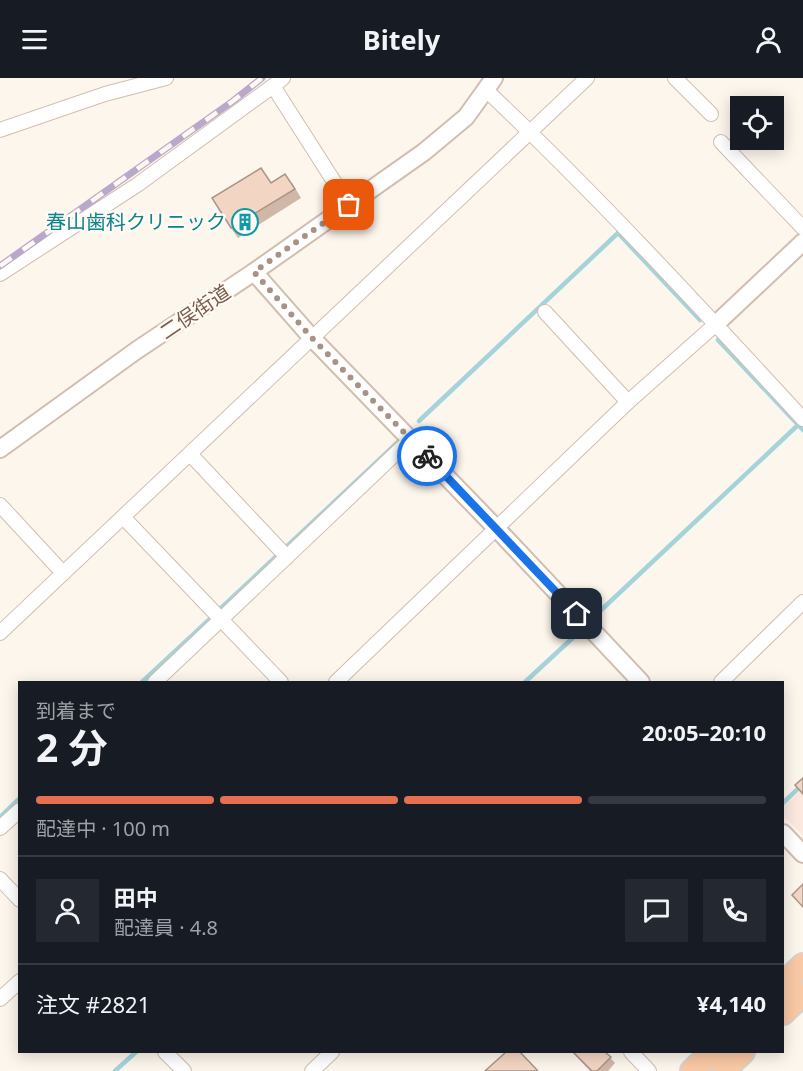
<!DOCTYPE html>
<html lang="ja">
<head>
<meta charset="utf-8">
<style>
  :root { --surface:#171b24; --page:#242831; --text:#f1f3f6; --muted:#9ea1a6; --line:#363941; --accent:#e76f51 }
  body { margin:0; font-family:"Noto Sans","Noto Sans JP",sans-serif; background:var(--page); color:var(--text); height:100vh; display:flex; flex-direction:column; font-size:22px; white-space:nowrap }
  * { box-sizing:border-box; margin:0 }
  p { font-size:20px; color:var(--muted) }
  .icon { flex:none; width:33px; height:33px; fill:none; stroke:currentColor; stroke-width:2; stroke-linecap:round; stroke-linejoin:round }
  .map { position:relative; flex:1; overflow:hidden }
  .details { position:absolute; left:18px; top:603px; width:766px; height:372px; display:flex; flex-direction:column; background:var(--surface); border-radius:0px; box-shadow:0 3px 15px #0003 }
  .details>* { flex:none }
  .buttons { position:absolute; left:730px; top:18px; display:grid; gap:12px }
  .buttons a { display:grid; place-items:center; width:54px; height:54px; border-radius:0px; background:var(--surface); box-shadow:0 3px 15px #0003; font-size:30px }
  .pin { position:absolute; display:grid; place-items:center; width:51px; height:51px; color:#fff; margin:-26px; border-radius:12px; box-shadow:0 3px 9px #0006 }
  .courier { position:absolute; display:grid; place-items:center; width:60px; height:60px; margin:-30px; border:4px solid #1a73e8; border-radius:50%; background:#fff; color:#222; box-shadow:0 2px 8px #0007 }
  .head em { font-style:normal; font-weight:700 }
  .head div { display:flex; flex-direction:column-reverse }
  .head { display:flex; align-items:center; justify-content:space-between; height:102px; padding:0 18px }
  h1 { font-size:39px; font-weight:700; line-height:45px }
  .bar { display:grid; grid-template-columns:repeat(4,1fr); gap:9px 6px; align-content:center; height:72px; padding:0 18px }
  .bar i { height:8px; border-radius:4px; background:var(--line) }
  .bar .active { background:var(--accent) }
  .bar p { grid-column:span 4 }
  .line { display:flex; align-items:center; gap:15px; padding:0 18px; border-top:2px solid var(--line) }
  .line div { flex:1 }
  .round { display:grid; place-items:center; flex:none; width:63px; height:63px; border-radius:0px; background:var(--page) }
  header { display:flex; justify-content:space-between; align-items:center; height:78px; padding:0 18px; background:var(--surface); font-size:27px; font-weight:700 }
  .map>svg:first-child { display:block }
  .commercial { fill:#fde8e0 }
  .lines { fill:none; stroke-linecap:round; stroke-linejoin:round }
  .stream { stroke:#a5d3da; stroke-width:4.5 }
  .minor-casing { stroke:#d1beb0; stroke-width:16 }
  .tertiary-casing { stroke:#d1beb0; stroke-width:20 }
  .trunk-casing { stroke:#dad1cd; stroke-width:26 }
  .minor { stroke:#fff; stroke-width:14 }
  .tertiary { stroke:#fff; stroke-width:16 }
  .trunk { stroke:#f9c8a4; stroke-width:22 }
  .rail-casing { stroke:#b9a8c9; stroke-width:7 }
  .rail { stroke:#fffaf3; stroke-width:4.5; stroke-dasharray:14; stroke-linecap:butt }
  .wall { fill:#d1b7a8 }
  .building { fill:#f3d5c3; stroke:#aa9588; stroke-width:1.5 }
  .done { stroke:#a89285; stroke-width:6; stroke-dasharray:0 10.8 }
  .route { stroke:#1a73e8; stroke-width:8 }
  .labels { text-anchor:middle; stroke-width:5; stroke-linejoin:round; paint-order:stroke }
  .culture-label { font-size:20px; fill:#0d838f; stroke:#fffaf3; text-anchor:end }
  .street-label { font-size:20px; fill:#7a5c4d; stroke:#fffaf3 }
</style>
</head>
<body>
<header><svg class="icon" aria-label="menu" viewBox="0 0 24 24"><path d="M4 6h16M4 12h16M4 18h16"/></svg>Bitely<svg class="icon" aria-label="person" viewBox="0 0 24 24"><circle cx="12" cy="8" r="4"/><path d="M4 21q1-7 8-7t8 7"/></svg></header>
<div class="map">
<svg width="803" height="993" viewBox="0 0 803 993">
  <rect width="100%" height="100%" fill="#fdf6ec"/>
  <!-- commercial -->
  <path class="commercial" d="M803,710V758L783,737V729Z"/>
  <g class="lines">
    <!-- stream -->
    <g class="stream">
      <path d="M718,262L803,352"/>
      <path d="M419,343L618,155L700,242"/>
      <path d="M220,531L398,364"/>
      <path d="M597,536L798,347"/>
      <path d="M142,604L212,539"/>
      <path d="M525,604L578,555"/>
      <path d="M783,725L803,706"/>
      <path d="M0,739L20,720"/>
      <path d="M115,993L136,974"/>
    </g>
    <defs>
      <g id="minor">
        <path d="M283,0L273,8L349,127"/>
        <path d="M675,0L711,36"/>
        <path d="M486,12C596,116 700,229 803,341"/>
        <path d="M0,52L105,16L166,0"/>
        <path d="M721,64L803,150"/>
        <path d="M0,196L137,107L273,8"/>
        <path d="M545,234L628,324"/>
        <path d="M190,376L287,479"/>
        <path d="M0,427L63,495"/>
        <path d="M123,439L281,604"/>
        <path d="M0,555L587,0"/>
        <path d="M155,604L411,361"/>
        <path d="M336,604L628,324L716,246"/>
        <path d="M721,604L803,524"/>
        <path d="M0,750L20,732"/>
        <path d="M0,801L20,822"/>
        <path d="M0,921L20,903"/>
        <path d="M165,974L184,993"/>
        <path d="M631,974L649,993"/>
        <path d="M312,993L332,974"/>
      </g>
      <g id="tertiary">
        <path d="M254,194L312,260L497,451L641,604"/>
        <path d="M716,246L803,164"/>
        <path d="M0,371L137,272L254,194L424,74L466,39L494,0"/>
        <path d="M783,755L803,776"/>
      </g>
      <g id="trunk">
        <path d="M783,906L803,887"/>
        <path d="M783,935L803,916"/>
        <path d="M692,993L712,974"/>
        <path d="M723,993L743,974"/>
      </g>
    </defs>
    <!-- minor casing -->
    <use href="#minor" class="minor-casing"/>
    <!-- tertiary casing -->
    <use href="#tertiary" class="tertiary-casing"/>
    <!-- trunk casing -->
    <use href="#trunk" class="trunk-casing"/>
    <!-- minor -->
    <use href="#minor" class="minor"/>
    <!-- tertiary -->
    <use href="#tertiary" class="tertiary"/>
    <!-- trunk -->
    <use href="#trunk" class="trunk"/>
    <defs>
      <path id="rail" d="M0,188L233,23L262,0"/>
    </defs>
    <!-- rail casing -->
    <use href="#rail" class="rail-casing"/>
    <!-- rail -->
    <use href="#rail" class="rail"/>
  </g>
  <!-- wall -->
  <g class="wall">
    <path d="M271,104L292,105L301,120L238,160L231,150Z"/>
    <path d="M572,974H605L615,985L608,993H590Z"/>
  </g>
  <!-- building -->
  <g class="building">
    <path d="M261,90L271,105L285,96L295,111L231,150L212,120Z"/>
    <path d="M803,700V716L795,707Z"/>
    <path d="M803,806V829L792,817Z"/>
    <path d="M506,974H520L538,993H485Z"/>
    <path d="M573,974H605L611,979L597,993H592Z"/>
  </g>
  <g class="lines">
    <!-- done -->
    <path class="done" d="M349,127L254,194L312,260L427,378"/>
    <!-- route -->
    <path class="route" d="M427,378L577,536"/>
  </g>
  <!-- icons -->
  <defs>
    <symbol id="building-ring" viewBox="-11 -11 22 22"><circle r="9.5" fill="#fffaf3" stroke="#0f9aa8" stroke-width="1.5"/><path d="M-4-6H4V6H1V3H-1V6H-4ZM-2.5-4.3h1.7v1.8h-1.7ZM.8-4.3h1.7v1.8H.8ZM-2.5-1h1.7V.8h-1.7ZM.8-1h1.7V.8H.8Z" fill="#0f9aa8"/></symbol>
  </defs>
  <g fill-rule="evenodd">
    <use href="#building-ring" x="230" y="129" width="30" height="30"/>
  </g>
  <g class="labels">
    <!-- culture labels -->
    <g class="culture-label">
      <text x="226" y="151">春山歯科クリニック</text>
    </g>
    <!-- street labels -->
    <g class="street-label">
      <text transform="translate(195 234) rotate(-34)" y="7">二俣街道</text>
    </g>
  </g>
</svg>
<div class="buttons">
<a><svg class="icon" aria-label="locate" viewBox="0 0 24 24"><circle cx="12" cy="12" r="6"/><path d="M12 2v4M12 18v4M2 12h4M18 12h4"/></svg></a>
</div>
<div class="pin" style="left:349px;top:127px;background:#ea580c"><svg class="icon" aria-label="bag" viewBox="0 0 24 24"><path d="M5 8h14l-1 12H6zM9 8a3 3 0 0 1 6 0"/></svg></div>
<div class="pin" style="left:577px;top:536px;background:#1f2937"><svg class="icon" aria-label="home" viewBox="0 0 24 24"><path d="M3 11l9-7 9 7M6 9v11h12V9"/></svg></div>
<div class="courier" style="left:427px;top:378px"><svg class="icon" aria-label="bike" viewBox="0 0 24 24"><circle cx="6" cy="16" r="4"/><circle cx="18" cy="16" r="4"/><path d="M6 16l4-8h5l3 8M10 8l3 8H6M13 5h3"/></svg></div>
<section class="details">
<div class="head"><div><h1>2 分</h1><p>到着まで</p></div><em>20:05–20:10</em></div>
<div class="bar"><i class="active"></i><i class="active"></i><i class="active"></i><i></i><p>配達中 · 100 m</p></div>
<div class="line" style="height:108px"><a class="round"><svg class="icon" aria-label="person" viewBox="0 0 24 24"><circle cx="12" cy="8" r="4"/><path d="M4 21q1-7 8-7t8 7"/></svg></a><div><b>田中</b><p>配達員 · 4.8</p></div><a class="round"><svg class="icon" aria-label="chat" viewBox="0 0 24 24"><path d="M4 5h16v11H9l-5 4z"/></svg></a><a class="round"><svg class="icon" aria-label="phone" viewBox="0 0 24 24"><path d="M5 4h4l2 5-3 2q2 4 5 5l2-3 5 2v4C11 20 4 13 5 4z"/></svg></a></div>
<div class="line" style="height:78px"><div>注文 #2821</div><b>¥4,140</b></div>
</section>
</div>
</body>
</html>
